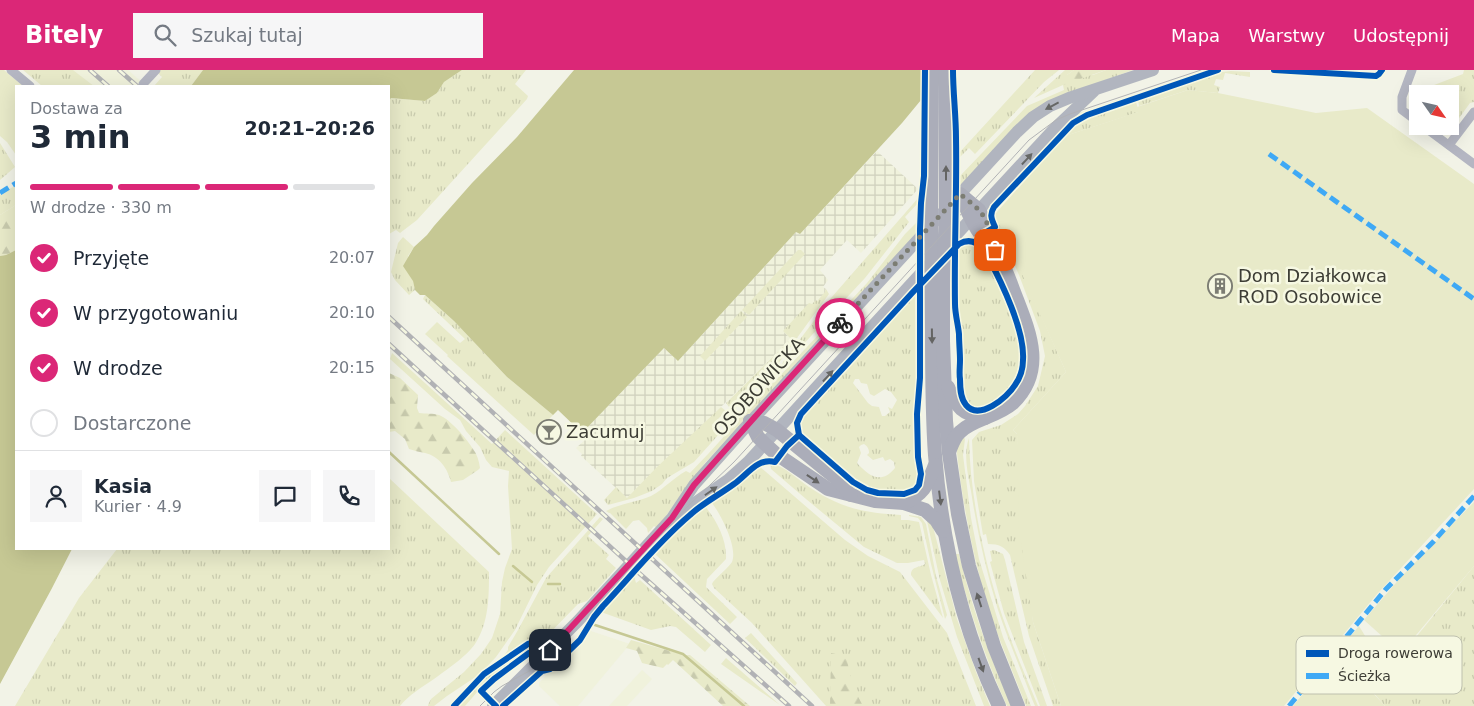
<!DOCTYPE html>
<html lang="pl">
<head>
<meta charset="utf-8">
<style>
  :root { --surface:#fff; --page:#f6f6f7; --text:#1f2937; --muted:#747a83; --line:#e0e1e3; --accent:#db2777 }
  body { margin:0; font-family:"DejaVu Sans",sans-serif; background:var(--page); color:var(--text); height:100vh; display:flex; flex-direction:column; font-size:19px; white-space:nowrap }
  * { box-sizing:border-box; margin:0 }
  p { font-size:16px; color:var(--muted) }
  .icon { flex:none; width:28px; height:28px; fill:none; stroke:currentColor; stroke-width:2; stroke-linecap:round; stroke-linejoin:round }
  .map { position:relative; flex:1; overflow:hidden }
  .panel { position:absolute; left:15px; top:15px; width:375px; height:465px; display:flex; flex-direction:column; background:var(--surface); border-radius:0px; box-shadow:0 5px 20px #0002 }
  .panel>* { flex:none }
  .needle { width:32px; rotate:124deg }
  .controls { position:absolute; left:1409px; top:15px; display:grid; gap:10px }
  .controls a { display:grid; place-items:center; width:50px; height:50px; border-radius:0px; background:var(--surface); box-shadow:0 5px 20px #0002; font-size:25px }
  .pin { position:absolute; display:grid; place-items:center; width:42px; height:42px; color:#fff; margin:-21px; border-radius:10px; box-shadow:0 2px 8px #0006 }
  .courier { position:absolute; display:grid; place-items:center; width:50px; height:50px; margin:-25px; border:4px solid #db2777; border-radius:50%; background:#fff; color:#222; box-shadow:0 1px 6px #0007 }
  .head em { font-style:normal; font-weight:800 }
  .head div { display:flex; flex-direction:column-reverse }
  .head { display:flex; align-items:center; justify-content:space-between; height:85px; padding:0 15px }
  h1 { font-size:32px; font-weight:800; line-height:38px }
  .bar { display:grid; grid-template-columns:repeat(4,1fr); gap:8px 5px; align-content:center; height:60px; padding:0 15px }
  .bar i { height:6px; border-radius:4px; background:var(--line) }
  .bar .selected { background:var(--accent) }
  .bar p { grid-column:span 4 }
  .line { display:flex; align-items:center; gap:12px; padding:0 15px; border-top:1px solid var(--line) }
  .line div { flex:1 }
  .round { display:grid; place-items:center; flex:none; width:52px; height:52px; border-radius:0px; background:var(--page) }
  ol { padding:0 15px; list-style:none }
  li { display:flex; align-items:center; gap:15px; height:55px }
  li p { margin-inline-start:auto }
  li .icon { padding:5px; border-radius:50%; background:var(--accent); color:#fff; stroke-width:4 }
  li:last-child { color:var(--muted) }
  li i { width:28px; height:28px; border:2px solid var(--line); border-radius:50% }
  header { display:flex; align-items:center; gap:30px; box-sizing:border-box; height:70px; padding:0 25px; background:var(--accent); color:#fff }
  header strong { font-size:24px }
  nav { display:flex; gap:28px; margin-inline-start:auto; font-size:18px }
  .search { width:350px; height:45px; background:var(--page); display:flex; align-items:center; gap:12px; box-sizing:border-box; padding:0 18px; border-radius:0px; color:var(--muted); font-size:19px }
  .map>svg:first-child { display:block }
  .built { fill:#f0f2dc }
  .industrial { fill:url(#industrial-grid) }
  .grass { fill:url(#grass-tufts); fill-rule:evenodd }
  .forest { fill:url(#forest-firs) }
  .garden { fill:#e8eac9 }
  .water { fill:#c6c894 }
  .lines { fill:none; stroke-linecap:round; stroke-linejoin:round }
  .stream { stroke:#c6c894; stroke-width:2.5 }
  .street { stroke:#b4b6c2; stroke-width:9 }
  .secondary { stroke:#b1b5bf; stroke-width:12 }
  .primary { stroke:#abadb9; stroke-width:14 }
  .tram { stroke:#b1b2b5; stroke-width:1 }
  .rail-casing { stroke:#b1b2b5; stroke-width:4.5 }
  .rail { stroke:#f6f8e2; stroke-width:2.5; stroke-dasharray:8; stroke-linecap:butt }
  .quiet { stroke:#3fa9f5; stroke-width:5; stroke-dasharray:10 5; stroke-linecap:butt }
  .cycleway-casing { stroke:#f6f8e2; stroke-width:9 }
  .cycleway { stroke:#0057b8; stroke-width:6 }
  .oneway { fill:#666765 }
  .oneway2 { fill:#646463 }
  .done { stroke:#7c7d73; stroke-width:5; stroke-dasharray:0 9 }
  .route { stroke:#db2777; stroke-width:6 }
  .labels { text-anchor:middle; stroke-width:5; stroke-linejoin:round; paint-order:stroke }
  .poi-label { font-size:18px; fill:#3d3d35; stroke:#f6f8e2; text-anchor:start }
  .street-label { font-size:18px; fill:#3d3d35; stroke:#f6f8e2 }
  .key { fill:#f6f8e2; stroke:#bec0ae; stroke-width:1 }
  .key-label { font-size:14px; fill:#3d3d35 }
</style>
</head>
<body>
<header>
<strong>Bitely</strong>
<div class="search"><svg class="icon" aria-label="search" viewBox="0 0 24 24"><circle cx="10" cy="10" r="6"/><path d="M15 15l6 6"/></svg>Szukaj tutaj</div>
<nav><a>Mapa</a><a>Warstwy</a><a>Udostępnij</a></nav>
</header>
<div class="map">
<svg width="1474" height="636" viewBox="0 0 1474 636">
  <defs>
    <pattern id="industrial-grid" width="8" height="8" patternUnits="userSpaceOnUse" patternTransform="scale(1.25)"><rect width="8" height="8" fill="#f0f2dc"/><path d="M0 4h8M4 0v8" fill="none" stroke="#cfd0bd"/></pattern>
    <pattern id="grass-tufts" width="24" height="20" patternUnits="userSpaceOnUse" patternTransform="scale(1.25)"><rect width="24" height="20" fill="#e8eac9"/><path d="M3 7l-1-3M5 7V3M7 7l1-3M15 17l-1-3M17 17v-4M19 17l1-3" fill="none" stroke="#c8caad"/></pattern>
    <pattern id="forest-firs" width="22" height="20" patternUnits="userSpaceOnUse" patternTransform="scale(1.25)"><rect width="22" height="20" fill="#e8eac9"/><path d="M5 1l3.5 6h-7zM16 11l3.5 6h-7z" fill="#c8caad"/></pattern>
  </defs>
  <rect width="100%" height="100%" fill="#f2f3e7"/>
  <!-- built -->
  <g class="built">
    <path d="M73,0H128L146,16H94Z"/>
    <path d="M588,560L630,574L578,636H560L539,616V613L581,570Z"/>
    <path d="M642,600L652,609L627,636H609Z"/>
  </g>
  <!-- industrial -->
  <path class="industrial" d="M877,81L918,119L861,183L847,170L820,200L828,210L823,217L826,219L825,221L826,222L783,261L791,269L627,428L581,386L582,384L576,378L587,368L582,363L664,278L678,291L796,162L800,164Z"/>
  <!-- grass -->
  <g class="grass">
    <path d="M23,0H73L94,16H42Z"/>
    <path d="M160,0H203L191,16H154L162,7L158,3Z"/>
    <path d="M462,0H526L515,14L528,26L527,29L417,150L400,163L396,160L389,164V31L391,28L425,31L437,23L444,12Z"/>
    <path d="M1035,0H1059L1044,12L975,84L969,78L959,88V83Z"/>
    <path d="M1065,0H1074L1067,5H1093L1106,0H1133L1064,25L960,117L959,107L1027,36L1064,20L1063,15L1034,28Z"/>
    <path d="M1464,0H1474V32L1470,33L1452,58L1441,61L1435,56H1450V24H1418L1417,44L1412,35L1413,23L1463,4Z"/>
    <path d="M1231,1L1250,2V7L1225,3L1223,10L1216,9L1214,15L1220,17L1218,23L1188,20L1139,36L1138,30L1221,2Z"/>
    <path d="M1129,26C1112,38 1089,38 1073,50L990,139H989L1076,44Z"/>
    <path d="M1136,32L1139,42L1065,66L1076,54L1081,51Z"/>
    <path d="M0,73L15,97L0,110Z"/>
    <path d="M16,115V135L0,145V125Z"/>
    <path d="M919,127L918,133L905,147L909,152L865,208L785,294L782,295L783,292L831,228Z"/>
    <path d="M995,141L1066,302L1013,360L1017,364L1033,552L1061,636H1053L1029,566L1010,485C1005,477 999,474 988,474L986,464L983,465L974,411L972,370L979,362L1001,355L1018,344L1025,336L1038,316L1045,286L1040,261L1019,205L994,149Z"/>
    <path d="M917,152V165L705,393L657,458L654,456L648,463L647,458L639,450L633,451L626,459L610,443H609L606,441C619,434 637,432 651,426C664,419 673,408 686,401L690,403C702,390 715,377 727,363C740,348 756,323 774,312L867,213L905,164Z"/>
    <path d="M403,167L414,177L408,186L415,220L409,225L395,210L391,202L398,173Z"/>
    <path d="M967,173C982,175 987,191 993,203C1004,222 1021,267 1019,289C1019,300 1014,312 1007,320C999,330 974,347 966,330C962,322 961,309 962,300C963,296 964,293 964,289C964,285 962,282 962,278C961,272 962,265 961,259C961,253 958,247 958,241C956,221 958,200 958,180L961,176Z"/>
    <path d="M798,180H801L805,184L749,245L742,240Z"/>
    <path d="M826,219L829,224L778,294L761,305L729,337L726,333L791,269L783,261L809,233L812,234L816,230L817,231L825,222V221Z"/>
    <path d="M915,224L916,312L914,350L916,379L914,387L918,405L917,411L915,416L908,420L895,422L877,420L862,414L804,366C800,358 800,351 805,343ZM855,309H859L861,313L867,314L870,324L874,326L885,319L891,322L897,330L892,339L888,337L890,342L885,346H882L879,337L872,336L868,333L853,313ZM864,374C868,377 869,379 869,383L867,385L873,390L883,387L885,391L890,389L894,392L895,398C881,415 869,406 857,393L861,383L859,377L861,375Z"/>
    <path d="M425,225L454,251L507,307L553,345L534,365L447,286L448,285L425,264L437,252L460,273L465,269L423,229Z"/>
    <path d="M741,241L747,247L705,291L700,286Z"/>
    <path d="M392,283L492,374L505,360L597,444L549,497L537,515L515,560L496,587L480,604L447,626L434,636H428V635L431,629L464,602L481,584L492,568L500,544L502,512L505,498L512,479L508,416L509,401L492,397L486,390L480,377L466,361L460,350L445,339L390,289Z"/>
    <path d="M721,337L726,341L712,355L720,363L694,392L667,408L662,414L652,421L634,428L608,435L604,430L616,417L627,428L657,397Z"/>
    <path d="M962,365L965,369L963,385L971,448L979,489L1003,567L1031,636H1026C1014,604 1000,573 989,540C973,488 963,436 957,383V377Z"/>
    <path d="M969,368C970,423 982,480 998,533C1009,568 1024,602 1038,636H1035L1032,629C1021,599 1008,570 998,540C986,501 977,461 971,421C968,405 963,384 969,368Z"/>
    <path d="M770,393C785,396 797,409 809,417C840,438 865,443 901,445V450H908L919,452L931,505L943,548L911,505C911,496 919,498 925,494L924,490L908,493H897L864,477L806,429L771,399Z"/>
    <path d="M759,396L845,470L868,486L900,502L947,563L976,636H826L752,553L714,518L712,514L713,512C717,507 729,497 732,492C738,477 721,445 712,433V431L740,412Z"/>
    <path d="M389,408L489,502C489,526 489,553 475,574C467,586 445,601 434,609C421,618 410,624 400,636H15L79,528L117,479H389Z"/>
    <path d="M705,436C717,451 727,470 726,489L707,509L706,517L737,547L730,554L655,484L677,460Z"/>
    <path d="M909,445L921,447L926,454L936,506L947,545L945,549L931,494L922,453L918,448L909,446Z"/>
    <path d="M600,447L603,449L588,466L609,485L606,489L616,498L587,531L578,534L543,570L537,567L532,569L500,591L508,580V577L518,560L546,508Z"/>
    <path d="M927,451L932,453L957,549L976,602L990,636H984L957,567L940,510Z"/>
    <path d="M994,480L1003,484L1005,490L1024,572L1047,636H1040L1004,543L990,492L992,491L990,481Z"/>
    <path d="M956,484H959C972,537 989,587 1012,636H1007C990,599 976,560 965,521C961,510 956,495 956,484Z"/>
    <path d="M1474,496V636H1385L1372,621Z"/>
    <path d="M634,506L636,513L640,510L711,575L705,582L676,557L670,556L651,560L601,542Z"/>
    <path d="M751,563L797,613L795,616L745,568Z"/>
    <path d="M528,576L530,578V580L485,613L465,636H457L485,606Z"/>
    <path d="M726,588L780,635L721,594Z"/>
  </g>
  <!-- forest -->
  <g class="forest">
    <path d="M1074,0H1106L1063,15L1067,5Z"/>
    <path d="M16,135V180L6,185L0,186V145Z"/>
    <path d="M389,303L400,308L418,325L417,338L419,343C426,344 433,343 439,345C450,349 467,369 473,379C477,384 479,391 480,398L478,400L463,410L451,412C448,399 439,386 425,383C420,382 415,381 409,379L405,369L395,361L389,362Z"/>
    <path d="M631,570L684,585H690L750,636H723L673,590L668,595L667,594L663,598L642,593L637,581L626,578Z"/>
    <path d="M831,583L846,586L853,617L863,636H830Z"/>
  </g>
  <!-- garden -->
  <g class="garden">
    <path d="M0,0H4L23,16H16V85L7,72L0,66Z"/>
    <path d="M1188,20L1218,23L1316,43L1367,38L1474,114V419L1377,524L1284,636H1061L1033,552L1019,459L1017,364L1013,360L1066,302L995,144L1065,66L1138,42L1137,37Z"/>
    <path d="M1474,432V496L1401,583L1364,550L1401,507Z"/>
    <path d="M1359,556L1373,579L1361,595L1374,618L1372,622L1385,636H1293Z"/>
  </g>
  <!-- water -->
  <g class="water">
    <path d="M203,0H462L444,12L437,23L425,31L391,28L389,31V16H191Z"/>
    <path d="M574,0H955L931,23L921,30L902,53L800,164L796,162L678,291L664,278L582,363L558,340L553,345L507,307L454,251L425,225H420L415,220L413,211L403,196L414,177L427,165L434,156L472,113L517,67Z"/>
    <path d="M16,180V479H72L51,520L0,614V186L6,185Z"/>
  </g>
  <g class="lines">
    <!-- stream -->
    <g class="stream">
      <path d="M389,382L499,484"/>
      <path d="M513,496L532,512"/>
      <path d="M548,514H560"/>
      <path d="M595,555L683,584L744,636"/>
    </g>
    <!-- street -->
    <g class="street">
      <path d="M11,0L30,16"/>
      <path d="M1412,0L1402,27V40L1418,52"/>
      <path d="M143,14L156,0"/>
      <path d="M1423,56L1474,94"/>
      <path d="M1449,75L1474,42"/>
    </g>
    <!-- secondary -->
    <g class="secondary">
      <path d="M679,444L728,410L748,392L979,140L1054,59L1093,22"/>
      <path d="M493,636L578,551L672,448L694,415L743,360L1017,62L1033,47L1050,36L1069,28L1153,0"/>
    </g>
    <!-- primary -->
    <g class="primary">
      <path d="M932,0C932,87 930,174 932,260C932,302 932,344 935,385C942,471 962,558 999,636"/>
      <path d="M946,0V141L943,213V271L946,351L949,383L958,444L969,496L994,576L1018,636"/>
      <path d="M961,125L979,140L989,160L994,177"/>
      <path d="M948,317C957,338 962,344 985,348"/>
      <path d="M750,351L758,367L765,374L775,383L828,419L875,431L904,433L925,440L936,450L943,461"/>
      <path d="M750,351L764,353L777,360L837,409L851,425"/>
      <path d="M949,382C952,375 954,367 960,362C973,349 997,347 1013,333C1046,301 1030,263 1016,227C1010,212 1005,195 996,182C992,175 985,171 981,165C971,152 966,138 960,124"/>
      <path d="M904,433C925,423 927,415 935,395"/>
    </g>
    <!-- tram -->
    <path class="tram" d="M480,636L494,622L502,616L531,600L542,591L608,523L688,436L734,392L1029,70L1056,50L1070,44L1201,0"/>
    <defs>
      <g id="rail">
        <path d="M90,0L108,16"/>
        <path d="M119,0L137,16"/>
        <path d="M389,247L812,636"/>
        <path d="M389,274L639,503L789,636"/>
      </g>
    </defs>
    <!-- rail casing -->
    <use href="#rail" class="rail-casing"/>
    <!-- rail -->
    <use href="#rail" class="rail"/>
    <!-- quiet -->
    <g class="quiet">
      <path d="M1269,84L1474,229"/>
      <path d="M0,123L16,113"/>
      <path d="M1289,636L1386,519L1433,472L1474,426"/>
    </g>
    <defs>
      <g id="cycleway">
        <path d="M925,0L924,106L921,133L920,159V308L917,344L918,387L921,404L919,415L915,420L904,424L878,423L867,420L853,412L799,365L797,353L801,344L913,222L959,174C973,166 982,176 988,187C1002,213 1025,261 1023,290C1023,299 1020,308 1015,315C1007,328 979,351 966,335C960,328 960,317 960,309C959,303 960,297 960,290C960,282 959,273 959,264C958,254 955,244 955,234C954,179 957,123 956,68C956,45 953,23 953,0"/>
        <path d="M1274,0L1376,6L1379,4L1382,0"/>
        <path d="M976,172L981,165L995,157C992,150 989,145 994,137L1073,53L1087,45L1218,0"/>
        <path d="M454,636L484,604L528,574L535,572L541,574"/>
        <path d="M496,636L481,621L494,609L529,583"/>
        <path d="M503,636L542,601L550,599L580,570L594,547L603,536C630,507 659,471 690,445C703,433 719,425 734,414C747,405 758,387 775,392L787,376L799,365"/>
      </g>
    </defs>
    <!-- cycleway casing -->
    <use href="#cycleway" class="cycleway-casing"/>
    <!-- cycleway -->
    <use href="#cycleway" class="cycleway"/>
  </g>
  <!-- one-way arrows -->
  <defs><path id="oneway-solid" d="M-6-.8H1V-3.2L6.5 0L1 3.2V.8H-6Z" transform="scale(1.25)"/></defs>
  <g class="oneway">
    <use href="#oneway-solid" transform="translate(1052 36) rotate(152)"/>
    <use href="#oneway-solid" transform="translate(1027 89) rotate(-47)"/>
    <use href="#oneway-solid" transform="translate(828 306) rotate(-47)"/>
    <use href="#oneway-solid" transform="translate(711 421) rotate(-35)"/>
  </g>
  <g class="oneway2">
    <use href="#oneway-solid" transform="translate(946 103) rotate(-90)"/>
    <use href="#oneway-solid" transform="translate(932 266) rotate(89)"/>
    <use href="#oneway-solid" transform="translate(813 409) rotate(34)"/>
    <use href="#oneway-solid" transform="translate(940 428) rotate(83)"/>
    <use href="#oneway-solid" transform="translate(979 530) rotate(-108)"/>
    <use href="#oneway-solid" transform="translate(981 595) rotate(70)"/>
  </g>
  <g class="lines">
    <!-- done -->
    <path class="done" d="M840,253L960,124C966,129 973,134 979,140C988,150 992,167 995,180"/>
    <!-- route -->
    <path class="route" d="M550,580L672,448L694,415L770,330L840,253"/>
  </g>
  <!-- icons -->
  <defs>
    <symbol id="building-ring" viewBox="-11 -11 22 22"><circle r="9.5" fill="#f6f8e2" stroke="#7c7d73" stroke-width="1.5"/><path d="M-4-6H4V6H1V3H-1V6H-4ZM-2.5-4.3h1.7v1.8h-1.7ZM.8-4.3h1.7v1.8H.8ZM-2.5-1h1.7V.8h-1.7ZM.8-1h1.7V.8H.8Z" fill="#7c7d73"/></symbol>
    <symbol id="bar-ring" viewBox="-11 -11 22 22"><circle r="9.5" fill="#f6f8e2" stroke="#7c7d73" stroke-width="1.5"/><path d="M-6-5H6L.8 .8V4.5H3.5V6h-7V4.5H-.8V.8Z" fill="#7c7d73"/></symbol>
  </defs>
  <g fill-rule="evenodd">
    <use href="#building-ring" x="1206" y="202" width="28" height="28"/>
    <use href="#bar-ring" x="535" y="348" width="28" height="28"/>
  </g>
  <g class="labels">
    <!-- poi labels -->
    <g class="poi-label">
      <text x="1238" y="212">Dom Działkowca<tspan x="1238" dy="21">ROD Osobowice</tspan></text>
      <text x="566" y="368">Zacumuj</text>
    </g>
    <!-- street labels -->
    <g class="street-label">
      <text transform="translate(759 317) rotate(-48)" y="6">OSOBOWICKA</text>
    </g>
  </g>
  <!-- legend -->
  <rect x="1296" y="566" width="166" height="58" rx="8" class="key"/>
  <rect x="1306" y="580" width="23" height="7" fill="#0057b8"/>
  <rect x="1306" y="603" width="23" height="6" fill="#3fa9f5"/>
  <g class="key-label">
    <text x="1338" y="588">Droga rowerowa</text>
    <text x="1338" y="611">Ścieżka</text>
  </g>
</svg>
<div class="controls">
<a><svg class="needle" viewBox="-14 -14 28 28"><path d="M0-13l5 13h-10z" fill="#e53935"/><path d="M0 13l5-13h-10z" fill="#747a83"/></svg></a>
</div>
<div class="pin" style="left:995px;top:180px;background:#ea580c"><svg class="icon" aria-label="bag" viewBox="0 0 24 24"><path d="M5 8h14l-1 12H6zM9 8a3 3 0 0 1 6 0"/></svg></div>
<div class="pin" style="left:550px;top:580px;background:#1f2937"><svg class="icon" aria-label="home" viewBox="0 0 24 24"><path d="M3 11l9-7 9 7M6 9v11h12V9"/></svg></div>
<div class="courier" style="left:840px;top:253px"><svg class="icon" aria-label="bike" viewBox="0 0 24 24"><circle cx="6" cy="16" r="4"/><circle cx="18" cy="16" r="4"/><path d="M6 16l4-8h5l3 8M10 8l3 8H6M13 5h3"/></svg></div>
<section class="panel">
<div class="head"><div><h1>3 min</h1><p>Dostawa za</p></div><em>20:21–20:26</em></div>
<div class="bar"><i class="selected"></i><i class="selected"></i><i class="selected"></i><i></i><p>W drodze · 330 m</p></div>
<ol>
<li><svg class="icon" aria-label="check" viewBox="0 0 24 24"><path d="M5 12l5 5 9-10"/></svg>Przyjęte<p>20:07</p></li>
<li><svg class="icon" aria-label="check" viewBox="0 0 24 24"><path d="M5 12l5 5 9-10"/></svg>W przygotowaniu<p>20:10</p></li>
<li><svg class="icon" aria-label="check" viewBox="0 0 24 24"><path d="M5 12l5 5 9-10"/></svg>W drodze<p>20:15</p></li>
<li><i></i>Dostarczone</li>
</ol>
<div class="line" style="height:90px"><a class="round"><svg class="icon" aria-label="person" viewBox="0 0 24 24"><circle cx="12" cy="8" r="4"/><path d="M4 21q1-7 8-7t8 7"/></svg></a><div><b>Kasia</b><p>Kurier · 4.9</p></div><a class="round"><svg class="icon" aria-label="chat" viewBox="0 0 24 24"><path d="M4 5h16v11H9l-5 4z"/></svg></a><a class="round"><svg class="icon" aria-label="phone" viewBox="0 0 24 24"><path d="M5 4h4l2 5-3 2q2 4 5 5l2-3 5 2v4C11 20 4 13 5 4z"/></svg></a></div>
</section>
</div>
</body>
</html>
